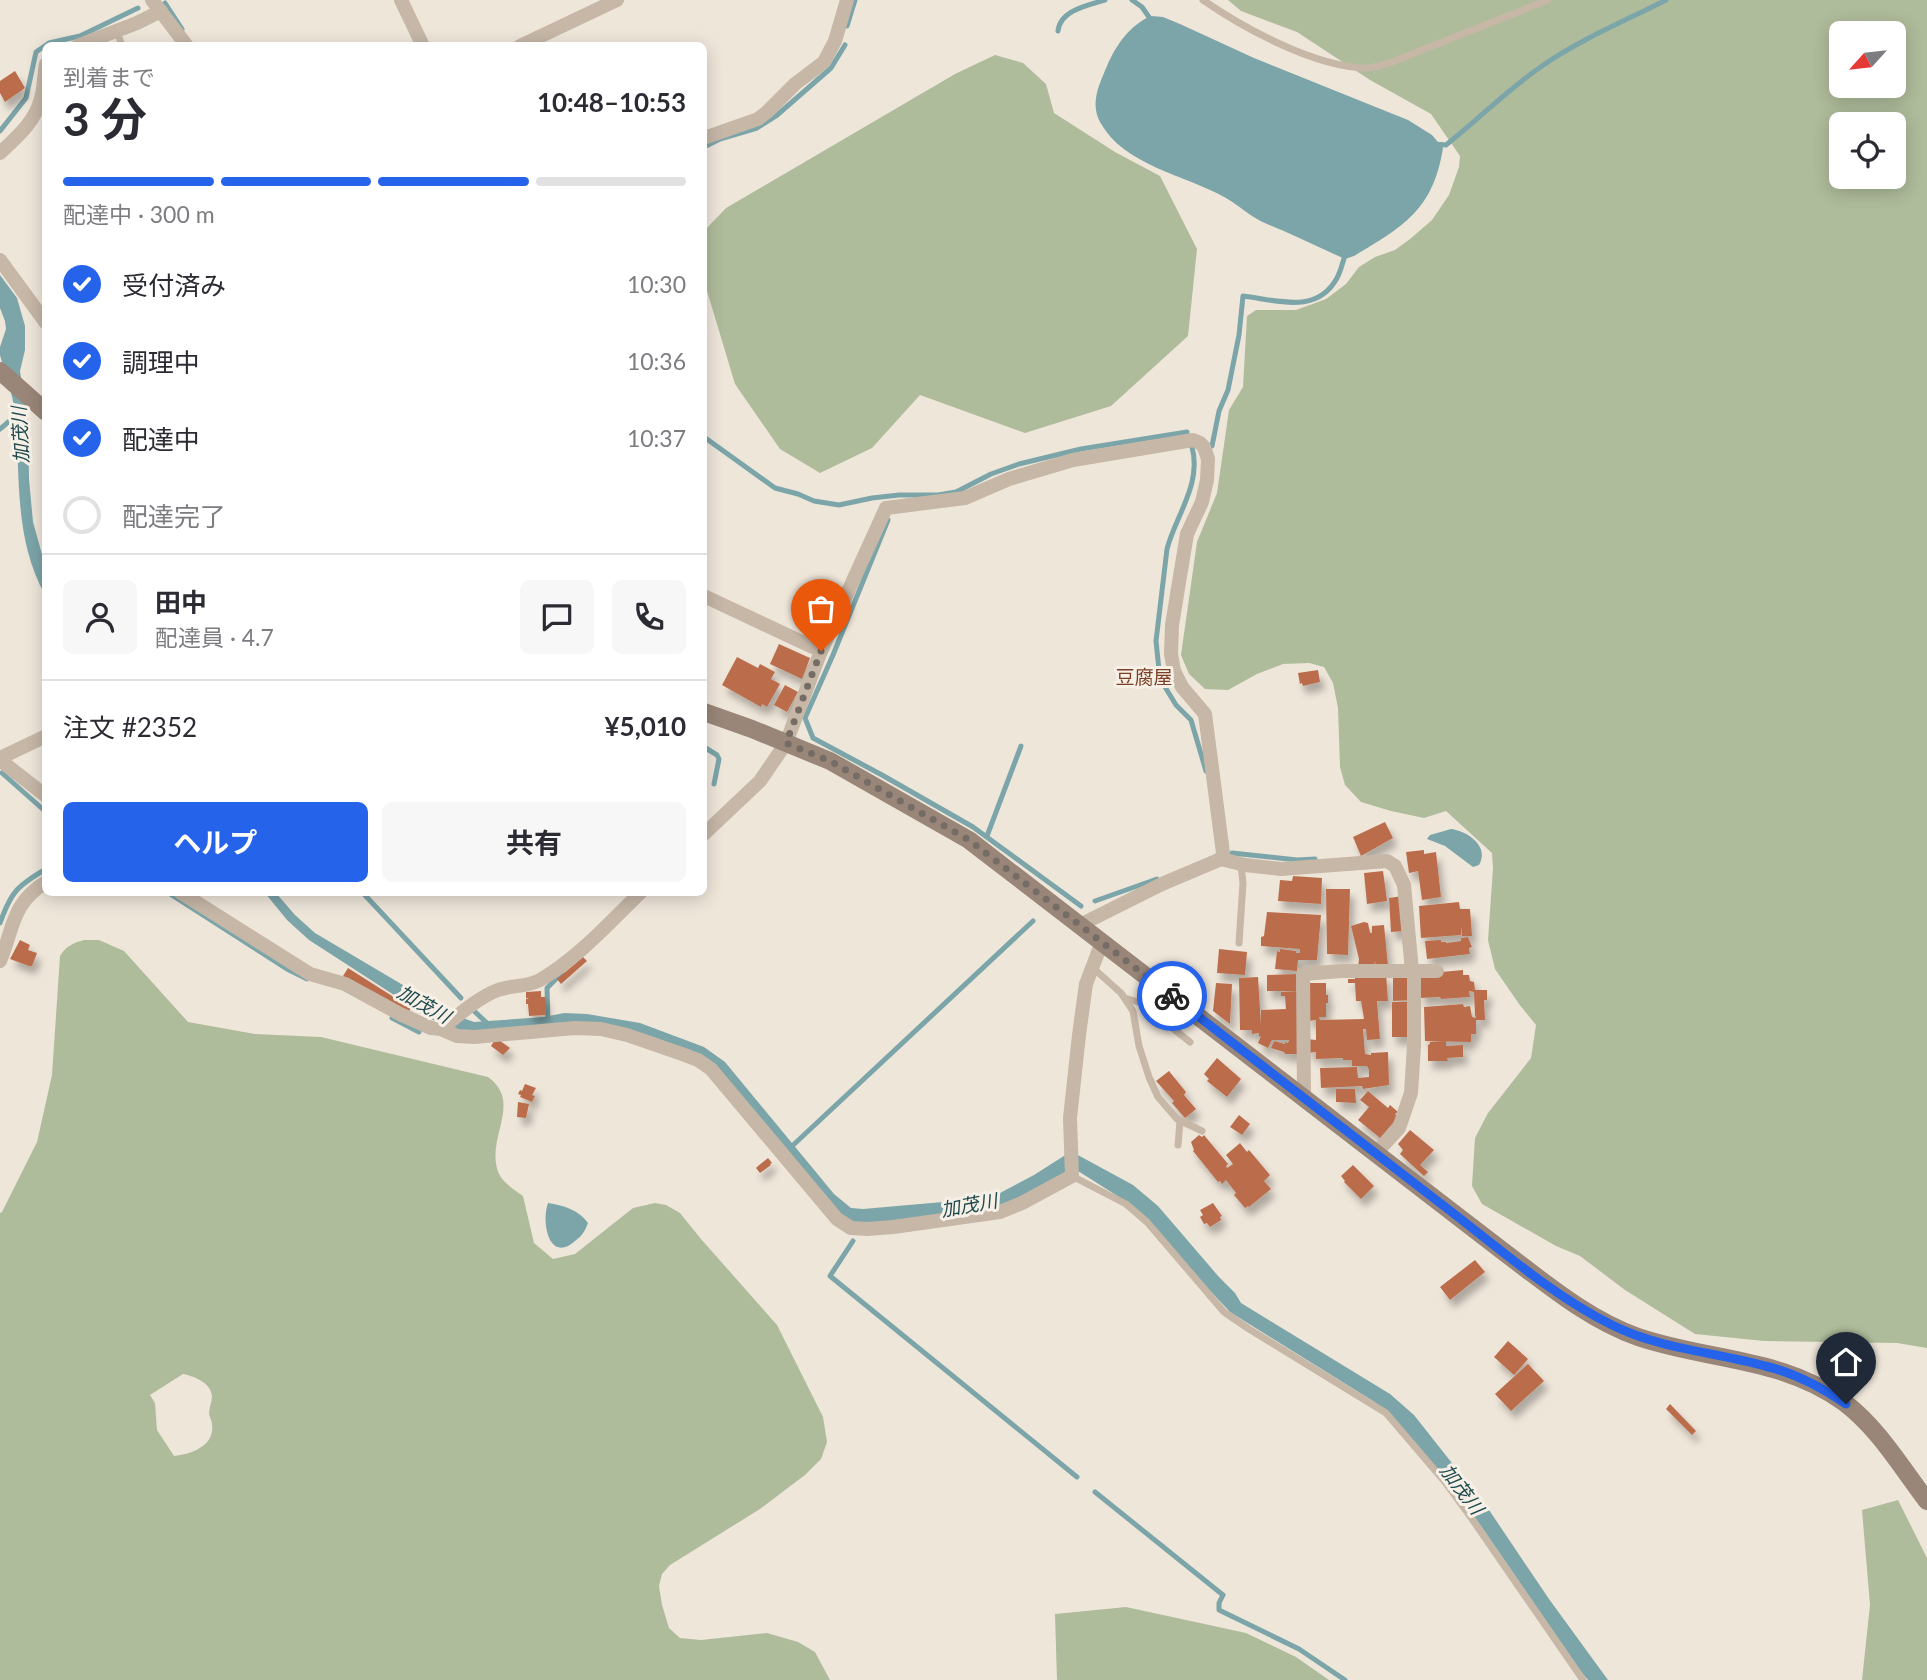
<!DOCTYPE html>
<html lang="ja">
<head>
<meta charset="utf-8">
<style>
  :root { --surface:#fff; --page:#f7f7f7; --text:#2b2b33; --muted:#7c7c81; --line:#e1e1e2; --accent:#2563eb }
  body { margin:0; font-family:Lato,"Noto Sans JP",sans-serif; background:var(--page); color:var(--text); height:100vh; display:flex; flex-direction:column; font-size:26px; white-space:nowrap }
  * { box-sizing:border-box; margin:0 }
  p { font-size:23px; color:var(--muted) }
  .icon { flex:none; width:38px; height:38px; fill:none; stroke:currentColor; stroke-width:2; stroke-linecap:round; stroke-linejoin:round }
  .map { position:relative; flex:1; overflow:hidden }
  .sheet { position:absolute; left:42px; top:42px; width:665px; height:854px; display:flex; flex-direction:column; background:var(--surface); border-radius:10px; box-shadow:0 4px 18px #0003 }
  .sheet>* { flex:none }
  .needle { width:46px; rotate:243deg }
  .tools { position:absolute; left:1829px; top:21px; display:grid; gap:14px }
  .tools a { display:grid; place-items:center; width:77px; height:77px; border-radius:10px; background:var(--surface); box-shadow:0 4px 18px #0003; font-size:35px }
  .pin { position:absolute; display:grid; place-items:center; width:60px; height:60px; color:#fff; margin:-72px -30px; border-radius:50% 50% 50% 0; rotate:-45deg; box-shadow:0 0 7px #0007 }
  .pin .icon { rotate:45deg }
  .courier { position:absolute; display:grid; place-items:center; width:70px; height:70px; margin:-35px; border:5px solid #2563eb; border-radius:50%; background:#fff; color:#222; box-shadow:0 2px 9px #0007 }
  .overview em { font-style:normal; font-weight:700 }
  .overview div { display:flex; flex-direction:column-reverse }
  .overview { display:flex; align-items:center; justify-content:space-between; height:119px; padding:0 21px }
  h1 { font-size:46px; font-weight:700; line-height:52px }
  .bar { display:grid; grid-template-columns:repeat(4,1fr); gap:10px 7px; align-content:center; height:84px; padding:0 21px }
  .bar i { height:9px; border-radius:5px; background:var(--line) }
  .bar .on { background:var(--accent) }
  .bar p { grid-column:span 4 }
  .line { display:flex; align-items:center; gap:18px; padding:0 21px; border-top:2px solid var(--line) }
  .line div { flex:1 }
  .round { display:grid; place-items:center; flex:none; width:74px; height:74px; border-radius:10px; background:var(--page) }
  ol { padding:0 21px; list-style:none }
  li { display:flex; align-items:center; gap:21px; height:77px }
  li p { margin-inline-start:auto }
  li .icon { padding:7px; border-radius:50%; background:var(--accent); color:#fff; stroke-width:4 }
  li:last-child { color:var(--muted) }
  li i { width:38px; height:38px; border:4px solid var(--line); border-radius:50% }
  .action { display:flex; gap:14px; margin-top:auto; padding:14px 21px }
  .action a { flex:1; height:80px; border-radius:10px; background:var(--accent); color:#fff; font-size:28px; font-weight:700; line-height:80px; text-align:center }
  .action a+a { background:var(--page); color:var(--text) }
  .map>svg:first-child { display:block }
  .green { fill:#afbc9b; fill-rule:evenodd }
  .water { fill:#7ca5a9 }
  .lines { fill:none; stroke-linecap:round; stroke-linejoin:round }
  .stream { stroke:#7ca5a9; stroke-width:5 }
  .building { fill:#bb6d4c; filter:url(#shadow) }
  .service { stroke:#c6b7a7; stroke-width:7 }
  .minor { stroke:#c6b7a7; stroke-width:14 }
  .secondary { stroke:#998679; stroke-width:18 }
  .done { stroke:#756c66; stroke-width:7; stroke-dasharray:0 12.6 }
  .route { stroke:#2563eb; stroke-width:9 }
  .labels { text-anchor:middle; stroke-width:6; stroke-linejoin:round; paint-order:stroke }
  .water-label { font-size:19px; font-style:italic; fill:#204a50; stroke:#f7f0e6 }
  .neighbourhood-label { font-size:19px; fill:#7b4027; stroke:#f7f0e6 }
</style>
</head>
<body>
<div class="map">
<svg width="1927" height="1680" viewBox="0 0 1927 1680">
  <defs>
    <filter id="shadow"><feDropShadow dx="4.5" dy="8" stdDeviation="3.5" flood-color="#0004"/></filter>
  </defs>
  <rect width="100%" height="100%" fill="#efe6da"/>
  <!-- green -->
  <g class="green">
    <path d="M1228,0H1927V1348L1897,1343L1764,1341L1695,1334L1625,1290L1580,1256L1556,1246L1482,1204L1472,1186L1475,1138L1488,1113L1531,1058L1536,1025L1519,1004L1495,969L1488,940L1493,868L1492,853L1446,811L1424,818L1391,811L1361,802L1345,785L1340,767L1338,708L1333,683L1324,667L1309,663L1283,664L1257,674L1228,690L1205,689L1189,674L1181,655L1197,542L1217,493L1229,410L1243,387L1247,316L1256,310H1296L1326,299L1346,284L1359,267L1375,257L1395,250L1410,239L1432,220L1449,195L1459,167L1460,156L1431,114L1370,80L1297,32L1241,11ZM1841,33H1894V86H1841ZM1841,124H1894V177H1841Z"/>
    <path d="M995,55L1023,63L1046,84L1054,113L1115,152L1160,176L1197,249L1188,336L1111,406L1025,433L920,395L872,448L820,473L780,449L735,384L704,281L705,230L726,208L955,74Z"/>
    <path d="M84,940H99L124,951L188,1022L255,1034L321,1037L488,1077C524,1103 484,1139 499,1174C504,1184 515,1190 523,1196L534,1243L553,1259L575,1254L633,1208L655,1203L666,1205L680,1213L701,1239L777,1325L823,1417L827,1442L821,1459L805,1475L760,1509L670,1565L662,1574L659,1586L662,1605L669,1628L680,1638L701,1640L767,1633L798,1642L815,1652L830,1680H0V1213L2,1212L37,1142L52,1075L60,956C66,946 73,943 84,940ZM183,1374C194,1376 211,1383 212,1396C212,1402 209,1408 209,1413C209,1417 212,1420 212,1424C215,1446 192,1454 174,1456L157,1430L155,1403L150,1395Z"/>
    <path d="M1898,1500L1927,1558V1680H1862L1870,1605L1862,1510Z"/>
    <path d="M1126,1607L1246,1633L1296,1657L1329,1680H1057L1055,1614Z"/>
  </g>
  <!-- water -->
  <g class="water">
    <path d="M1151,16L1163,17L1180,24L1254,58L1408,120L1432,135L1443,148C1433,210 1404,226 1354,256L1345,259C1325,250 1306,241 1286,232C1277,228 1266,224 1257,219C1246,213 1237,204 1226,198C1186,175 1124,166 1100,122C1090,103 1099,85 1107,66C1116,45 1130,25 1151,16Z"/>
    <path d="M0,275L17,298L25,326V350L20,371L28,423L29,479L33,522L45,565V595C13,536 21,476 15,413C13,394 5,374 0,355V347L6,329L5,321L0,308Z"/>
    <path d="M1451,829C1468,831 1490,847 1479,865L1473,867L1445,846L1427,839L1430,835Z"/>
    <path d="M265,893H276L295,915L315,933L452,1014L474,1022L544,1017L564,1013L587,1014L640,1023L704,1047L725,1062L834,1194L851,1208L863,1209L943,1202L1000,1193L1034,1175L1067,1154H1076L1133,1185L1158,1206L1219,1277L1235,1293L1241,1303L1390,1394L1414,1415L1489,1510L1549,1599L1608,1680H1588L1582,1673L1472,1513L1393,1417L1373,1401L1230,1312L1127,1202L1078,1171L1009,1205L859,1225L840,1217L710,1066L629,1033L471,1034L436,1022L309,940L287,920Z"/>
    <path d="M548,1203C563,1205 579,1210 588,1223C585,1231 582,1236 575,1241C549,1264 541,1222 548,1203Z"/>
  </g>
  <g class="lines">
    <!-- stream -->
    <g class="stream">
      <path d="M1132,0L1142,7L1151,20"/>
      <path d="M165,3L182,29"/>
      <path d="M847,26L855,0"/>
      <path d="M1058,31C1060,10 1089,5 1105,0"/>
      <path d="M0,131L26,98L36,52L49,43L80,36L138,8"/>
      <path d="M1434,144L1446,145C1479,119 1507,90 1542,66C1579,40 1625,21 1666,0"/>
      <path d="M704,147L720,139L757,128L776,116L831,68L845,45"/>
      <path d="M0,429L19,413"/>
      <path d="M704,437L775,488L798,494L814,501L839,505L872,498L899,495H938L956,492L991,474L1019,464L1081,449L1187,432"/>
      <path d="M1212,446L1219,411L1228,390L1239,335L1243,296C1277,300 1317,315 1337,278C1341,271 1343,261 1346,252"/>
      <path d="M1192,447C1202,484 1176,515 1167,549L1156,641L1159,670L1162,682L1176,705L1191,720L1206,771"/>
      <path d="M888,520L833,655L805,718L813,738L882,775L973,827L1081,906"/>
      <path d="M704,747L717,755L719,759L714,784"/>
      <path d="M2,773L46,812"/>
      <path d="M987,836L1021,746"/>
      <path d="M1232,853L1297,860L1315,859"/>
      <path d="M167,892L287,969L307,979"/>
      <path d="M362,892L461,998"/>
      <path d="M1095,901L1157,879"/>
      <path d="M0,923C11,892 17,886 46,869"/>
      <path d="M473,1010L489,1025"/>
      <path d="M392,1018L419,1032"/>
      <path d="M548,1020L547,988L562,973"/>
      <path d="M790,1148L1033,921"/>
      <path d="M853,1241L830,1276L1077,1477"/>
      <path d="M1095,1492L1223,1595L1219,1603V1610L1299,1649L1345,1680"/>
    </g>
  </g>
  <!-- building -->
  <g class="building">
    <path d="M15,71L25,88L5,102L0,93V81Z"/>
    <path d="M779,644L810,658L802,679L770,664Z"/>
    <path d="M737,657L758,668L760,664L775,672L771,679L780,684L767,707L762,704L761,707L722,685Z"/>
    <path d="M1318,670L1320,682L1303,686L1302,683L1300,684L1298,673Z"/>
    <path d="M785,685L798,692L787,712L774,705Z"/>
    <path d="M1385,822L1393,838L1361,856L1353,837Z"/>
    <path d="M1424,850V854L1436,852L1441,897L1422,900L1418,871L1409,873L1406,852Z"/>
    <path d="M1383,871L1387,901L1367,904L1364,873Z"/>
    <path d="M1293,876L1322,878L1321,904L1278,901L1280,880L1292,881Z"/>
    <path d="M1326,889H1350L1348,955L1327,954Z"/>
    <path d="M1402,896L1404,931L1391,932L1389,898Z"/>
    <path d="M1459,902L1460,909H1470L1472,936H1462V926L1461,935L1421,938L1419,906Z"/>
    <path d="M1267,912L1321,915L1317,960H1298L1297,971L1275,969L1277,951L1280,952V949L1296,951V953H1300V949L1261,946V937L1264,936Z"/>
    <path d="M1364,922L1368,923L1370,933H1372V926L1384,925L1388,966L1376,967L1375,961L1374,968L1358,967L1359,959L1351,926Z"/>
    <path d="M1468,937L1472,947L1469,948L1470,954L1427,959L1425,941L1441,940V942H1446V943L1461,941V938Z"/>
    <path d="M20,940L30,945L28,950L37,953L32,966H29L10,959Z"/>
    <path d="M1219,949L1247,952L1245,975L1217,973Z"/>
    <path d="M583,957L587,961L561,984L557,979Z"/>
    <path d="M348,968L411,1008L408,1013L343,976Z"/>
    <path d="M1463,970V975H1469L1470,981L1474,982L1475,990H1487V1000H1484L1485,1020H1476V1034H1471V1042L1425,1041L1424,1007L1463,1004L1464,1007L1470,1006L1472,1017L1476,1018L1475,1015L1474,992L1469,991L1470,997L1441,999L1440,997L1420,998L1419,976L1441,972Z"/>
    <path d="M1298,974L1296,991H1267V975Z"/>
    <path d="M1386,974L1388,1001H1377L1380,1039L1367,1040L1366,1029H1363L1365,1054L1371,1055V1053L1388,1052L1389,1085L1363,1089L1362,1086L1321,1088L1320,1068L1357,1067L1358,1078L1369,1077V1070L1367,1066H1352V1060H1343V1058L1316,1059V1052L1308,1053L1307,1039L1316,1040V1020L1308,1021L1306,983H1326V995H1328V1003H1326V1017H1319L1320,1020L1364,1019L1361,1001H1356L1355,983H1348V979H1355V975Z"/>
    <path d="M1393,975L1411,976V1000L1393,1001Z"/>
    <path d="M1258,977L1261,1026V1010L1286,1009L1285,996H1281V992L1299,991L1300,1054H1285L1284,1052L1271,1048L1274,1041L1285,1044V1042L1288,1043L1289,1040H1272L1268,1048L1258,1043L1261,1036L1259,1037V1033L1252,1034V1030H1240L1239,978Z"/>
    <path d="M1216,983L1232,984L1230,1024L1213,1011Z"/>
    <path d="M541,991V997H545V1015L529,1016L528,1004H526V999L529,998H526V992Z"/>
    <path d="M1392,1002H1412L1411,1037H1392Z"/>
    <path d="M496,1038L510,1048L503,1055L491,1046Z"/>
    <path d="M1446,1041V1046L1463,1045V1057L1447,1058L1448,1061H1428V1045L1430,1044V1042Z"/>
    <path d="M1217,1058L1241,1079L1227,1097L1207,1081L1209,1079L1204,1074Z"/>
    <path d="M1169,1071L1186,1092L1184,1095L1196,1109L1185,1118L1172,1103L1174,1101L1156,1081Z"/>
    <path d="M525,1084L536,1088L532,1095L535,1096L532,1102L520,1097L521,1095L518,1094L520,1090L522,1091Z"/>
    <path d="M1336,1089H1355L1356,1103L1336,1102Z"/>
    <path d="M1368,1091L1388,1108L1390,1105L1398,1112L1395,1114L1398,1117L1380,1138L1358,1120L1369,1107L1360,1100Z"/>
    <path d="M518,1102L529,1104L526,1118L517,1117Z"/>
    <path d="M1239,1115L1250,1124L1242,1135L1230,1127Z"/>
    <path d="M1410,1130L1434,1150L1420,1165L1428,1172L1424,1176L1400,1154L1403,1150L1398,1144Z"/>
    <path d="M1199,1135L1202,1137L1204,1135L1228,1164L1226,1166L1227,1168L1233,1164L1226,1155L1240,1143L1247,1152L1249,1150L1270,1175L1264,1181L1271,1189L1249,1207L1248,1206L1245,1208L1234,1195L1236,1193L1226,1180L1222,1184L1220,1181L1218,1182L1193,1151L1194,1150L1191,1142Z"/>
    <path d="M768,1158L772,1163L770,1164L771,1165L760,1173L756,1168L758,1166Z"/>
    <path d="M1353,1165L1374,1186L1361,1199L1344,1182L1345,1181L1341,1176Z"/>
    <path d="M1213,1203L1222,1216L1220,1217L1221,1220L1210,1227L1207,1223L1204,1224L1200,1217L1203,1215L1200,1210Z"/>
    <path d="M1475,1260L1485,1272L1450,1300L1440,1287Z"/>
    <path d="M1508,1341L1528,1359L1514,1375L1494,1357Z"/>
    <path d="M1528,1364L1544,1381L1511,1411L1495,1394Z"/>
    <path d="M1670,1404L1696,1431L1692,1435L1666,1409Z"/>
  </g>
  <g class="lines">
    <!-- service -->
    <g class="service">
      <path d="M1203,0C1245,29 1315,67 1366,68C1375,68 1384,64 1392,62L1548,0"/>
      <path d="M117,31L122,46"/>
      <path d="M1239,943L1243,883L1241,865"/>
      <path d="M1093,968L1121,993L1133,1011L1139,1046L1149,1077L1158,1097L1177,1119L1202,1131"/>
      <path d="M1125,998L1141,1003L1190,1042"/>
      <path d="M1178,1145L1180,1121"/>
      <path d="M1072,1176L1126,1204L1147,1222L1224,1312L1249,1329L1386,1413L1445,1482L1472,1519L1583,1680"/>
    </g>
    <!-- minor -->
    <g class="minor">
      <path d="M152,0L187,46"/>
      <path d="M401,0L423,46"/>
      <path d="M77,46L137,23L161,11"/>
      <path d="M520,46L617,0"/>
      <path d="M704,138L758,119L767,112L795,84L824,62L835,41L847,0"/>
      <path d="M0,153C16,138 36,121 41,98C44,88 44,75 46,64"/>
      <path d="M0,260L46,323"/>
      <path d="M704,596L821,651"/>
      <path d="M0,758L46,736"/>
      <path d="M0,760L46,796"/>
      <path d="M704,834L760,781L786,743L821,651L886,508L965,498L1009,479L1073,460L1193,440L1200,443L1204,447L1208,459L1207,480L1202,502L1187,534L1172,625L1171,654L1174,671L1182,687L1205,714L1223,853L1221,859L1162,884L1080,925"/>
      <path d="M1221,859L1245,865L1281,869L1387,861L1395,866L1404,885L1412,971"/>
      <path d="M180,892L310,974L345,984L400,1014L431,1028L441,1029L457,1036L474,1037L575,1028L601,1029L627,1035L682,1054L698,1060L711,1069L837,1219L851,1228L867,1229L893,1227L1000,1212L1022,1203L1072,1176L1070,1118L1079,1035L1086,984L1102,942"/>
      <path d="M0,961C14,927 12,903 46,882"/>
      <path d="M441,1029C459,1015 477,998 498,990C511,985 528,987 540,980C577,959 610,922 641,892"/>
      <path d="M1304,1098L1303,974L1342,971H1437"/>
      <path d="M1376,1153L1399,1128L1411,1093L1414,1046V971"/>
    </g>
    <!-- secondary -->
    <g class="secondary">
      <path d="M0,371L46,412"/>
      <path d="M704,712L752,729L830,761L969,840L1504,1252C1545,1283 1589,1320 1638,1337C1709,1361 1782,1357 1845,1403C1879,1429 1901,1467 1927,1501"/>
    </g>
  </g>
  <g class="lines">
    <!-- done -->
    <path class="done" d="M821,651L786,743L830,761L969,840L1172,996"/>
    <!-- route -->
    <path class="route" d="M1172,996C1261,1065 1350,1134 1440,1203C1494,1244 1551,1295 1612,1325C1660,1349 1714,1352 1765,1366C1795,1373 1821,1387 1846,1404"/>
  </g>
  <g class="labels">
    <!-- water labels -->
    <g class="water-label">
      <text transform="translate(20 435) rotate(-93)" y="7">加茂川</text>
      <text transform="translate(424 1004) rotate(29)" y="7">加茂川</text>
      <text transform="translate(969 1205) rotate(-10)" y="7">加茂川</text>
      <text transform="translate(1462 1489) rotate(53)" y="7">加茂川</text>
    </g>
    <!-- neighbourhood labels -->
    <g class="neighbourhood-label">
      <text x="1144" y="684">豆腐屋</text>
    </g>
  </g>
</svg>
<div class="tools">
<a><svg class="needle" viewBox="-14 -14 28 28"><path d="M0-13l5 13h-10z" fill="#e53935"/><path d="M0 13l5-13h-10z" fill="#7c7c81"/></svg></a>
<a><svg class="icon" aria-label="locate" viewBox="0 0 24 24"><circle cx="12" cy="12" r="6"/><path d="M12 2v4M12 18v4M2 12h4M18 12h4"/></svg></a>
</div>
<div class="pin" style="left:821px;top:651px;background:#ea580c"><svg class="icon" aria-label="bag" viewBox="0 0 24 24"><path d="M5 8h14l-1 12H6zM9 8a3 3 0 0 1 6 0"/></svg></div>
<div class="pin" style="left:1846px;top:1404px;background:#1f2937"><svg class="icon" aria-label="home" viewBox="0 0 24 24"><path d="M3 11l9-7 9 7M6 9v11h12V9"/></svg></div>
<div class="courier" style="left:1172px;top:996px"><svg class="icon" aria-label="bike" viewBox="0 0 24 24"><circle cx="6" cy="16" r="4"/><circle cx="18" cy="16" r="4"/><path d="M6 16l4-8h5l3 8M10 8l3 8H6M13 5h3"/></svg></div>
<section class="sheet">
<div class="overview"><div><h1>3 分</h1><p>到着まで</p></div><em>10:48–10:53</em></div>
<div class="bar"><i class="on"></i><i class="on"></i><i class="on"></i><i></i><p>配達中 · 300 m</p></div>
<ol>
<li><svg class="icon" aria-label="check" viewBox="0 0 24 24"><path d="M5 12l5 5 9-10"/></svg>受付済み<p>10:30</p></li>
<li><svg class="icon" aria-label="check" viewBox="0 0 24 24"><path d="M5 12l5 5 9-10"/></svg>調理中<p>10:36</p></li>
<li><svg class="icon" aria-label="check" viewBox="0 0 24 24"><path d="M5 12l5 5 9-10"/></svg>配達中<p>10:37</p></li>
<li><i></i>配達完了</li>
</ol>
<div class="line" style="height:126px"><a class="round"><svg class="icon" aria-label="person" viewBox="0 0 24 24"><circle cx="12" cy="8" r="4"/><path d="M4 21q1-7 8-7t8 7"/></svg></a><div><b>田中</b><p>配達員 · 4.7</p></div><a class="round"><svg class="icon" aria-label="chat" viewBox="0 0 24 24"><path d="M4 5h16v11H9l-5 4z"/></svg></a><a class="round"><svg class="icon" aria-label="phone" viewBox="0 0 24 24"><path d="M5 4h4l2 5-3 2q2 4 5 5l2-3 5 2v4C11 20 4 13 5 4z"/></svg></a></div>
<div class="line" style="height:91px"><div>注文 #2352</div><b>¥5,010</b></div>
<div class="action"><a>ヘルプ</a><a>共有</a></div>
</section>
</div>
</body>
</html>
